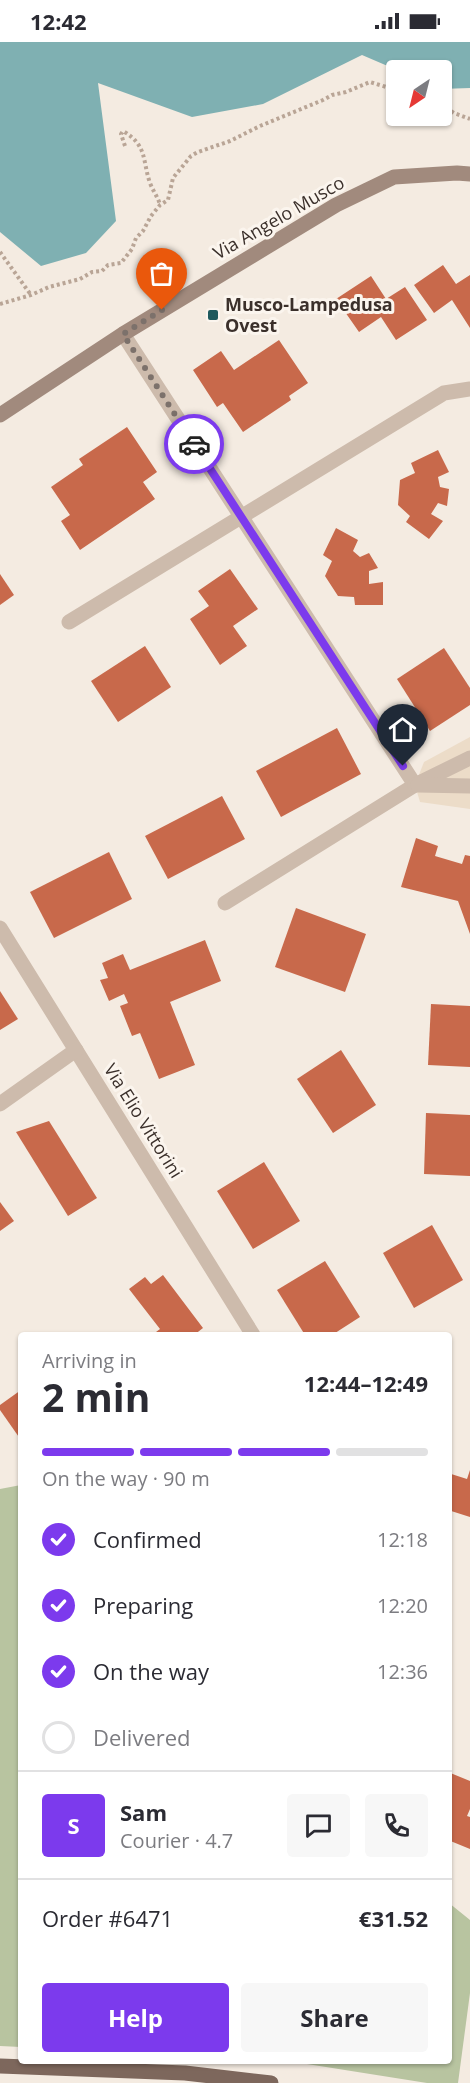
<!DOCTYPE html>
<html lang="en">
<head>
<meta charset="utf-8">
<style>
  :root { --surface:#fff; --page:#f7f7f7; --text:#2b2b33; --muted:#7c7c81; --line:#e1e1e2; --accent:#7c3aed }
  body { margin:0; font-family:"Open Sans",sans-serif; background:var(--page); color:var(--text); height:100vh; display:flex; flex-direction:column; font-size:22px; white-space:nowrap }
  * { box-sizing:border-box; margin:0 }
  p { font-size:20px; color:var(--muted) }
  .icon { flex:none; width:33px; height:33px; fill:none; stroke:currentColor; stroke-width:2; stroke-linecap:round; stroke-linejoin:round }
  .map { position:relative; flex:1; overflow:hidden }
  .drawer { position:absolute; left:18px; top:1290px; width:434px; height:732px; display:flex; flex-direction:column; background:var(--surface); border-radius:6px; box-shadow:0 2px 4px #0004 }
  .drawer>* { flex:none }
  .needle { width:39px; rotate:215deg }
  .fabs { position:absolute; left:386px; top:18px; display:grid; gap:12px }
  .fabs a { display:grid; place-items:center; width:66px; height:66px; border-radius:6px; background:var(--surface); box-shadow:0 2px 4px #0004; font-size:30px }
  .pin { position:absolute; display:grid; place-items:center; width:51px; height:51px; color:#fff; margin:-62px -26px; border-radius:50% 50% 50% 0; rotate:-45deg; box-shadow:0 0 6px #0007 }
  .pin .icon { rotate:45deg }
  .courier { position:absolute; display:grid; place-items:center; width:60px; height:60px; margin:-30px; border:4px solid #7c3aed; border-radius:50%; background:#fff; color:#222; box-shadow:0 2px 8px #0007 }
  .headline em { font-style:normal; font-weight:700 }
  .headline div { display:flex; flex-direction:column-reverse }
  .headline { display:flex; align-items:center; justify-content:space-between; height:102px; padding:0 24px }
  h1 { font-size:39px; font-weight:700; line-height:45px }
  .bar { display:grid; grid-template-columns:repeat(4,1fr); gap:9px 6px; align-content:center; height:72px; padding:0 24px }
  .bar i { height:8px; border-radius:4px; background:var(--line) }
  .bar .on { background:var(--accent) }
  .bar p { grid-column:span 4 }
  .line { display:flex; align-items:center; gap:15px; padding:0 24px; border-top:2px solid var(--line) }
  .line div { flex:1 }
  .round { display:grid; place-items:center; flex:none; width:63px; height:63px; border-radius:6px; background:var(--page) }
  ol { padding:0 24px; list-style:none }
  li { display:flex; align-items:center; gap:18px; height:66px }
  li p { margin-inline-start:auto }
  li .icon { padding:6px; border-radius:50%; background:var(--accent); color:#fff; stroke-width:4 }
  li:last-child { color:var(--muted) }
  li i { width:33px; height:33px; border:3px solid var(--line); border-radius:50% }
  .action { display:flex; gap:12px; margin-top:auto; padding:12px 24px }
  .action a { flex:1; height:69px; border-radius:6px; background:var(--accent); color:#fff; font-size:24px; font-weight:700; line-height:69px; text-align:center }
  .action a+a { background:var(--page); color:var(--text) }
  .status { display:flex; justify-content:space-between; align-items:center; height:42px; padding:0 30px; background:var(--surface); direction:ltr }
  .status svg { height:16px; fill:currentColor }
  .map>svg:first-child { display:block }
  .green { fill:#b8c4a0 }
  .plaza { fill:#ecdcc8 }
  .water { fill:#7fb0b2 }
  .building { fill:#c8694b }
  .lines { fill:none; stroke-linecap:round; stroke-linejoin:round }
  .path { stroke:#b9a596; stroke-width:4; stroke-dasharray:3 3; stroke-linecap:butt }
  .street { stroke:#cdbbac; stroke-width:15 }
  .secondary { stroke:#a18a7d; stroke-width:15 }
  .primary { stroke:#7d675c; stroke-width:15 }
  .done { stroke:#7c716b; stroke-width:6; stroke-dasharray:0 10.8 }
  .route { stroke:#7c3aed; stroke-width:8 }
  .poi-dot { fill:#1f5a5e; stroke:#fbf5ee; stroke-width:2 }
  .labels { text-anchor:middle; stroke-width:6; stroke-linejoin:round; paint-order:stroke }
  .street-label { font-size:18px; fill:#3b302b; stroke:#fbf5ee }
  .poi-label { font-size:18px; font-weight:bold; fill:#3b302b; stroke:#fbf5ee; text-anchor:start }
</style>
</head>
<body>
<div class="status"><b>12:42</b><svg viewBox="0 0 49 12"><path d="M0 12V9h3v3zM5 12V6h3v6zM10 12V3h3v9zM15 12V0h3v12zM26 1h20v11H26zM47 4h2v5h-2z"/></svg></div>
<div class="map">
<svg width="470" height="2041" viewBox="0 0 470 2041">
  <rect width="100%" height="100%" fill="#f4ebe1"/>
  <!-- green -->
  <g class="green">
    <path d="M21,1443V2005L0,2004V1447Z"/>
    <path d="M449,1861L470,1878V1951L458,2041H427L288,2019H448Z"/>
  </g>
  <!-- plaza -->
  <path class="plaza" d="M470,695V767L420,760L415,743L424,720Z"/>
  <!-- water -->
  <path class="water" d="M0,0H470V46L441,47V28H397L362,13L263,62L192,75L98,41L116,179L86,211L41,224L0,190Z"/>
  <!-- building -->
  <g class="building">
    <path d="M443,223L456,242L470,233V286L452,258L434,271L414,243Z"/>
    <path d="M371,234L386,257L405,245L427,278L396,298L381,275L359,290L336,257Z"/>
    <path d="M279,298L308,341L289,354L291,358L243,390L223,361L217,365L193,328L221,309L234,328Z"/>
    <path d="M127,385L157,430L143,440L155,457L80,508L61,479L70,473L51,445L83,423L79,417Z"/>
    <path d="M438,408L449,430L438,435L440,445L449,447L447,464L438,461L431,472L443,479L429,497L406,480L410,474L398,463L400,438L415,431L411,421Z"/>
    <path d="M336,486L358,498L353,509L360,515L369,511L378,526L369,529V542L383,540V563H355L354,555L338,554L325,534L332,519L323,513Z"/>
    <path d="M230,527L258,567L233,584L247,604L220,623L190,577L209,564L198,549Z"/>
    <path d="M0,532L14,553L0,563Z"/>
    <path d="M145,604L171,645L118,680L91,639Z"/>
    <path d="M444,606L470,646V663L430,689L397,637Z"/>
    <path d="M337,686L361,732L281,775L256,729Z"/>
    <path d="M222,754L245,797L168,837L145,794Z"/>
    <path d="M416,796L438,804L435,814L462,822L465,813L470,814V892L458,859L401,845Z"/>
    <path d="M109,810L132,857L54,896L30,850Z"/>
    <path d="M296,866L366,892L345,950L275,925Z"/>
    <path d="M205,898L221,939L170,960L195,1023L159,1037L140,991L132,994L120,964L128,961L124,952L109,959L100,938L108,936L102,921L123,912L130,928Z"/>
    <path d="M0,949L18,977L0,988Z"/>
    <path d="M431,962L470,964V1025L428,1023Z"/>
    <path d="M341,1008L376,1063L333,1091L297,1037Z"/>
    <path d="M426,1071L470,1073V1134L424,1132Z"/>
    <path d="M49,1079L97,1156L68,1174L16,1090Z"/>
    <path d="M264,1120L300,1179L253,1207L217,1149Z"/>
    <path d="M0,1160L14,1179L0,1189Z"/>
    <path d="M432,1183L463,1238L414,1266L383,1211Z"/>
    <path d="M325,1219L360,1275L332,1293H305L277,1248Z"/>
    <path d="M163,1233L203,1286L194,1293H152L160,1287L129,1247L145,1235L151,1242Z"/>
    <path d="M21,1348V1398L0,1368V1363Z"/>
    <path d="M470,1428V1475L448,1468V1431L467,1437Z"/>
    <path d="M448,1730L470,1739V1767L467,1774L470,1775V1807L448,1798Z"/>
  </g>
  <g class="lines">
    <!-- path -->
    <g class="path">
      <path d="M441,63L454,71L470,77"/>
      <path d="M125,104L121,92L123,89C148,104 142,118 150,141C153,149 158,155 160,163"/>
      <path d="M0,210L31,253"/>
      <path d="M0,262L31,253L49,245L80,237L92,230L102,229L108,223L121,221L132,207L136,196L143,189L151,174L160,163L168,158L173,136L191,114L198,110L230,99L260,84L323,58L332,53L346,50L370,40L396,48"/>
    </g>
    <!-- street -->
    <g class="street">
      <path d="M123,292L415,743L225,861"/>
      <path d="M69,580L444,351L470,347"/>
      <path d="M415,743L470,716"/>
      <path d="M418,743L470,744"/>
      <path d="M0,886L253,1293"/>
      <path d="M0,1062L76,1008"/>
    </g>
    <!-- secondary -->
    <path class="secondary" d="M0,373L123,292L336,163L394,135L457,131L470,132"/>
    <!-- primary -->
    <path class="primary" d="M0,2024L185,2031L271,2041"/>
  </g>
  <g class="lines">
    <!-- done -->
    <path class="done" d="M162,268L123,292L194,402"/>
    <!-- route -->
    <path class="route" d="M194,402L403,724"/>
  </g>
  <!-- markers -->
  <rect class="poi-dot" x="207" y="267" width="12" height="12" rx="3"/>
  <g class="labels">
    <!-- street labels -->
    <g class="street-label">
      <text transform="translate(279 176) rotate(-30)" y="6">Via Angelo Musco</text>
      <text transform="translate(143 1079) rotate(58)" y="6">Via Elio Vittorini</text>
    </g>
    <!-- poi labels -->
    <g class="poi-label">
      <text x="225" y="269">Musco-Lampedusa<tspan x="225" dy="21">Ovest</tspan></text>
    </g>
  </g>
</svg>
<div class="fabs">
<a><svg class="needle" viewBox="-14 -14 28 28"><path d="M0-13l5 13h-10z" fill="#e53935"/><path d="M0 13l5-13h-10z" fill="#7c7c81"/></svg></a>
</div>
<div class="pin" style="left:162px;top:268px;background:#ea580c"><svg class="icon" aria-label="bag" viewBox="0 0 24 24"><path d="M5 8h14l-1 12H6zM9 8a3 3 0 0 1 6 0"/></svg></div>
<div class="pin" style="left:403px;top:724px;background:#1f2937"><svg class="icon" aria-label="home" viewBox="0 0 24 24"><path d="M3 11l9-7 9 7M6 9v11h12V9"/></svg></div>
<div class="courier" style="left:194px;top:402px"><svg class="icon" aria-label="car" viewBox="0 0 24 24"><path d="M5 17H2v-5l4-1 3-4h7l3 4 3 1v5h-3M9 17h6M6 11h13"/><circle cx="7" cy="17" r="2"/><circle cx="17" cy="17" r="2"/></svg></div>
<section class="drawer">
<div class="headline"><div><h1>2 min</h1><p>Arriving in</p></div><em>12:44–12:49</em></div>
<div class="bar"><i class="on"></i><i class="on"></i><i class="on"></i><i></i><p>On the way · 90 m</p></div>
<ol>
<li><svg class="icon" aria-label="check" viewBox="0 0 24 24"><path d="M5 12l5 5 9-10"/></svg>Confirmed<p>12:18</p></li>
<li><svg class="icon" aria-label="check" viewBox="0 0 24 24"><path d="M5 12l5 5 9-10"/></svg>Preparing<p>12:20</p></li>
<li><svg class="icon" aria-label="check" viewBox="0 0 24 24"><path d="M5 12l5 5 9-10"/></svg>On the way<p>12:36</p></li>
<li><i></i>Delivered</li>
</ol>
<div class="line" style="height:108px"><b class="round" style="background:var(--accent);color:#fff">S</b><div><b>Sam</b><p>Courier · 4.7</p></div><a class="round"><svg class="icon" aria-label="chat" viewBox="0 0 24 24"><path d="M4 5h16v11H9l-5 4z"/></svg></a><a class="round"><svg class="icon" aria-label="phone" viewBox="0 0 24 24"><path d="M5 4h4l2 5-3 2q2 4 5 5l2-3 5 2v4C11 20 4 13 5 4z"/></svg></a></div>
<div class="line" style="height:78px"><div>Order #6471</div><b>€31.52</b></div>
<div class="action"><a>Help</a><a>Share</a></div>
</section>
</div>
</body>
</html>
